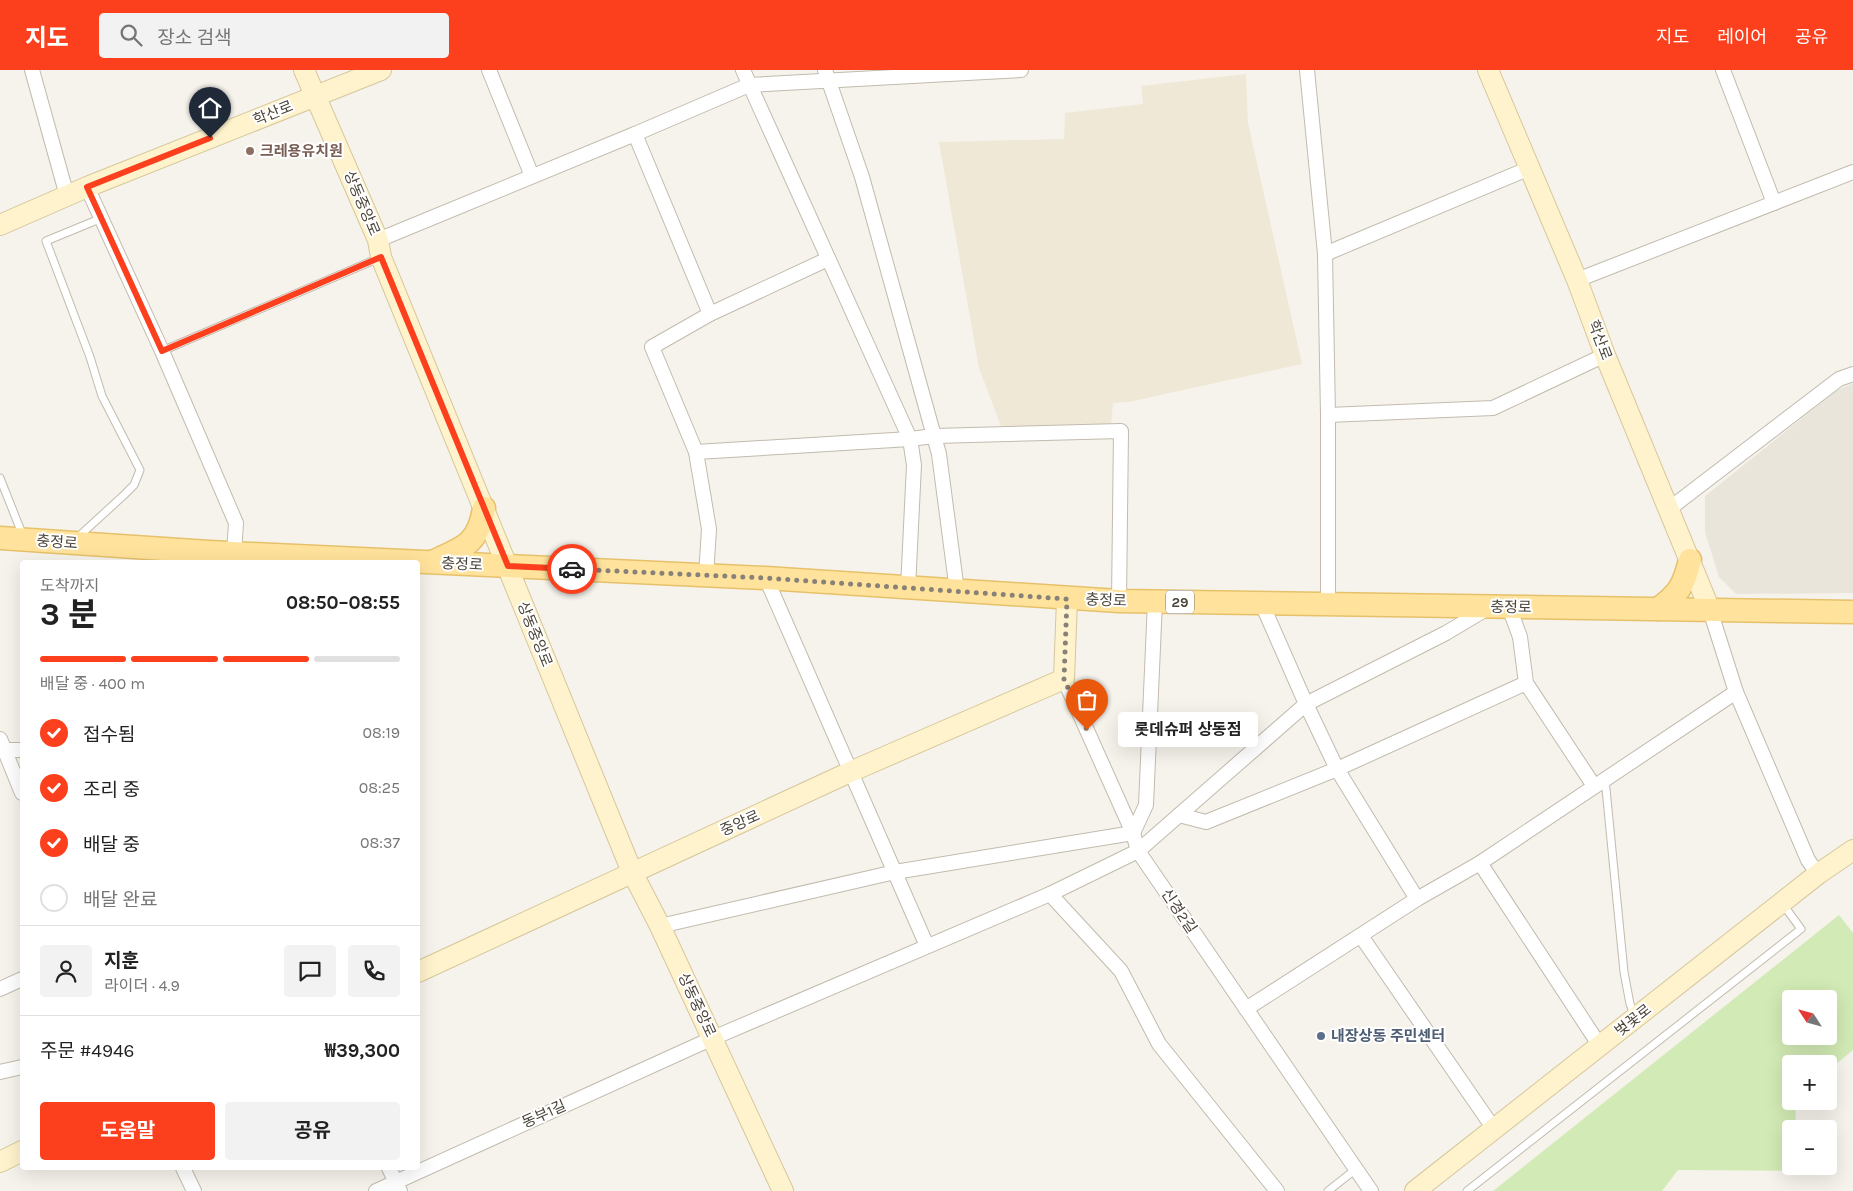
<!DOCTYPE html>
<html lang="ko">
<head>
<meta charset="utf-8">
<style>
  :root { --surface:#fff; --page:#f2f2f2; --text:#222; --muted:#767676; --line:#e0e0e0; --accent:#fc3f1d }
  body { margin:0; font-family:Karla,"Noto Sans KR",sans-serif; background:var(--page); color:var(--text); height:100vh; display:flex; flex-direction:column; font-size:19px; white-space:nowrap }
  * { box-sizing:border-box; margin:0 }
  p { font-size:16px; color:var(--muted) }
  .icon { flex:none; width:28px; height:28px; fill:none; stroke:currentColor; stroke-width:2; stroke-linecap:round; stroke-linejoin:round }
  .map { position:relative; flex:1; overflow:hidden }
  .details { position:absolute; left:20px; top:490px; width:400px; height:610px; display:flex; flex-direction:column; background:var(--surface); border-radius:5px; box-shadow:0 5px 20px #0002 }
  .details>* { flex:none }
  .needle { width:32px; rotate:306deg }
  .controls { position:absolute; left:1782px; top:920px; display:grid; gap:10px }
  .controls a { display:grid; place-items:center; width:55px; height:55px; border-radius:5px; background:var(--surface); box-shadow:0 5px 20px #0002; font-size:25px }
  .pin { position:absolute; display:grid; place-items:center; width:42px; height:42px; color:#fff; margin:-51px -21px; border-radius:50% 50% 50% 0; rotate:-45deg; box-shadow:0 0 5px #0007 }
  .pin .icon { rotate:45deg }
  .courier { position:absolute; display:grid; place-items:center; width:50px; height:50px; margin:-25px; border:4px solid #fc3f1d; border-radius:50%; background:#fff; color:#222; box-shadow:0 1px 6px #0007 }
  .bubble { position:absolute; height:35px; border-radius:5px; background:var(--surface); box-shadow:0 5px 20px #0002; font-size:16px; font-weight:700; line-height:35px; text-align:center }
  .head em { font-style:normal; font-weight:700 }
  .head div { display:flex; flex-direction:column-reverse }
  .head { display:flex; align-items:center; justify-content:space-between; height:85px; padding:0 20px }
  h1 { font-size:32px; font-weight:700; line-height:38px }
  .bar { display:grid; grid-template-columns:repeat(4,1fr); gap:8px 5px; align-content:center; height:60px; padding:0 20px }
  .bar i { height:6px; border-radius:4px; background:var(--line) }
  .bar .selected { background:var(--accent) }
  .bar p { grid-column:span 4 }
  .line { display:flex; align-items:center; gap:12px; padding:0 20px; border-top:1px solid var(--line) }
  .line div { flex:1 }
  .round { display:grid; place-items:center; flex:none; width:52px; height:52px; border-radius:5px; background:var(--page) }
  ol { padding:0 20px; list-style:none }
  li { display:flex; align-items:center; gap:15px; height:55px }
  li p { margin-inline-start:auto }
  li .icon { padding:5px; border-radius:50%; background:var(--accent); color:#fff; stroke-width:4 }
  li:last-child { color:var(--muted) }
  li i { width:28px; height:28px; border:2px solid var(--line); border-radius:50% }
  .primary-button { display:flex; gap:10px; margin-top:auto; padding:10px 20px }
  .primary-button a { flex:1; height:58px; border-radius:5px; background:var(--accent); color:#fff; font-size:20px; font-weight:700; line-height:58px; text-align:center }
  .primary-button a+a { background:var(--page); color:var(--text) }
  header { display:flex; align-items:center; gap:30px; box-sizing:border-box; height:70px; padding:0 25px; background:var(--accent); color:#fff }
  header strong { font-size:24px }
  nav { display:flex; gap:28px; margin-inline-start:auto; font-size:18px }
  .search { width:350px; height:45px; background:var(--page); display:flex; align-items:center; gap:12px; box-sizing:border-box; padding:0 18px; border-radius:5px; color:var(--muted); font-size:19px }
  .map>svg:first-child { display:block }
  .residential { fill:#eae5da }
  .education { fill:#efe8d6 }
  .green { fill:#d2eab5; fill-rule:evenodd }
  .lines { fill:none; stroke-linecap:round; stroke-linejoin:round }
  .lane-casing { stroke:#c2bbae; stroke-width:9 }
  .street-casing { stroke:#c2bbae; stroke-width:16 }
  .secondary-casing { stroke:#d6c79b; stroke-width:22 }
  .primary-casing { stroke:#e6c16a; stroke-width:25 }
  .lane { stroke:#fff; stroke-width:7 }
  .street { stroke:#fff; stroke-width:14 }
  .secondary { stroke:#fff3cd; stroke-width:20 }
  .primary { stroke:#ffe39c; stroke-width:22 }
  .done { stroke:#878178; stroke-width:5; stroke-dasharray:0 9 }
  .route { stroke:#fc3f1d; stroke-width:6 }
  .education-dot { fill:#8d6e63; stroke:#fff; stroke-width:2 }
  .service-dot { fill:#5c6f8a; stroke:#fff; stroke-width:2 }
  .labels { text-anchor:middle; stroke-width:4; stroke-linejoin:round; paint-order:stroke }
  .shield { fill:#fff; stroke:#817c74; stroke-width:1 }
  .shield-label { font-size:14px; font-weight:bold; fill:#4b4439 }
  .street-label { font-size:15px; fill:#4b4439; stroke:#fff }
  .education-label { font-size:15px; font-weight:bold; fill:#785e54; stroke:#fff; text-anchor:start }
  .service-label { font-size:15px; font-weight:bold; fill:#4e5e75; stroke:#fff; text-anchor:start }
</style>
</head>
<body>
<header>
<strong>지도</strong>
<div class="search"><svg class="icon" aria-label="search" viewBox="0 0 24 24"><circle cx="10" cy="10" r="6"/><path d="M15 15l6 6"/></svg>장소 검색</div>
<nav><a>지도</a><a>레이어</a><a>공유</a></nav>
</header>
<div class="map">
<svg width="1853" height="1121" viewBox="0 0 1853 1121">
  <rect width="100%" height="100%" fill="#f6f3ec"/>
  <!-- residential -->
  <path class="residential" d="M1853,313V523L1736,524L1719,507L1705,462V426L1836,321Z"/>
  <!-- education -->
  <path class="education" d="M1246,4L1248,53L1302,294L1129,332L1113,333L1111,355L1002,359L979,298L939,72L1064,69L1065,43L1143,34L1141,16Z"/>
  <!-- green -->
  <path class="green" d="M1839,845L1853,863V980L1829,1000V994H1791V1031H1795L1796,1059H1791V1096H1799V1101L1678,1100L1662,1121H1493ZM1791,929H1829V966H1791Z"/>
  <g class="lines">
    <defs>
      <g id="lane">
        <path d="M162,281L379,188"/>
        <path d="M0,408L23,466"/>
        <path d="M77,468L124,425L134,415L140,400L102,326L90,287L46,171L102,148"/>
        <path d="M1605,709L1624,902L1630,934L1635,946"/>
        <path d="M1328,1121L1356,1099"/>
        <path d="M1467,1121L1801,859L1782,833"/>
      </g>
      <g id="street">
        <path d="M32,0L67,126"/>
        <path d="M489,0L532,106"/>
        <path d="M743,0L910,369L914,395L908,518"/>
        <path d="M825,0L862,107L939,384L957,521"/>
        <path d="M1307,0L1325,184L1328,345V535"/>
        <path d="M1723,0L1774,133"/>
        <path d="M635,64L749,15L1021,0"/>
        <path d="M87,117L162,281L236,453L234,483"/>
        <path d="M378,170L635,64L710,244L652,277L696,382L709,459L706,506"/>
        <path d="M1325,184L1530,98"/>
        <path d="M1577,210L1853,102"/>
        <path d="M710,244L828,189"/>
        <path d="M1328,345L1493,338L1605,285"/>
        <path d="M696,382L910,369L934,366L1121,361L1119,531"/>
        <path d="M1669,439L1839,309L1853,304"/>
        <path d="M766,508L927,876"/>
        <path d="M1262,534L1306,634L1337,699L1417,829"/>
        <path d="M1509,537L1520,567L1526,613L1594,716"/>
        <path d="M1710,540L1736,622L1808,790L1818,804"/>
        <path d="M1064,609L1133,763L1138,781L1371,1121"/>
        <path d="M0,669L22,723"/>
        <path d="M4,680H22"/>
        <path d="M1179,745L1206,752L1337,699L1526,613"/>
        <path d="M1480,793L1600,976"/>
        <path d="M1050,824L1138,781L1306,634L1446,563L1488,538"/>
        <path d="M660,856L895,802L1133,763L1146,735L1155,532"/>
        <path d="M1361,866L1494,1059"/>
        <path d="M0,919L22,909"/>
        <path d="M1246,939L1417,829L1480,793L1736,622"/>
        <path d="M0,1002L22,997"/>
        <path d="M183,1098L194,1121"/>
        <path d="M389,1098L400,1121"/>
        <path d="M376,1121L713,968L1050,824L1121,901L1159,974L1277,1121"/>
      </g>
      <g id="secondary">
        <path d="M304,0L378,170L381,187L632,802L660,856L783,1121"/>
        <path d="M1488,0L1577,210L1605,285L1710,540"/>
        <path d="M0,155L87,117L381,0"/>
        <path d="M418,902L850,702L1064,609L1067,529"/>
        <path d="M0,1092L22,1081"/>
        <path d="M1415,1121L1818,804L1853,780"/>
      </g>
      <g id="primary">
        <path d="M0,468L209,482L766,508L1119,531L1853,542"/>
        <path d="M434,491C464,478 479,473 484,438"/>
        <path d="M1658,539C1679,524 1684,515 1690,490"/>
      </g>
    </defs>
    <!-- lane casing -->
    <use href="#lane" class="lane-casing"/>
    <!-- street casing -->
    <use href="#street" class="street-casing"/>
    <!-- secondary casing -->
    <use href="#secondary" class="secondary-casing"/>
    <!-- primary casing -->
    <use href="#primary" class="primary-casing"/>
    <!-- lane -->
    <use href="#lane" class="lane"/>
    <!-- street -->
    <use href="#street" class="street"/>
    <!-- secondary -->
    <use href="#secondary" class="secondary"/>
    <!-- primary -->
    <use href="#primary" class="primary"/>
  </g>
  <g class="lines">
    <!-- done -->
    <path class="done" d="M572,499L766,508L1067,529L1064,609L1087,660"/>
    <!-- route -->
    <path class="route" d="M210,68L87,117L162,281L381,187L508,496L572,499"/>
  </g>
  <!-- markers -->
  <circle class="education-dot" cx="250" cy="81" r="5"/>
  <circle class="service-dot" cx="1321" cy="966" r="5"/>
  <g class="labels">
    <!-- shield labels -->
    <rect class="shield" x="1166" y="520.5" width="28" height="23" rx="4"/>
    <g class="shield-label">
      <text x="1180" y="537">29</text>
    </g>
    <!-- street labels -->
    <g class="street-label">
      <text transform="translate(273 43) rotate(-22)" y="5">학산로</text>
      <text transform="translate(362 133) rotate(67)" y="5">상동중앙로</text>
      <text transform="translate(1600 270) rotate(69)" y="5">학산로</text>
      <text transform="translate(57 472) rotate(4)" y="5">충정로</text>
      <text transform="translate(462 494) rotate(3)" y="5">충정로</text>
      <text transform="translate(1106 530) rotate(2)" y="5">충정로</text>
      <text transform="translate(1511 537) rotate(1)" y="5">충정로</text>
      <text transform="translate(535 564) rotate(68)" y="5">상동중앙로</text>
      <text transform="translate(740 753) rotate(-24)" y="5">중앙로</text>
      <text transform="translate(1179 841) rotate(56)" y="5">신경2길</text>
      <text transform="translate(697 935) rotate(65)" y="5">상동중앙로</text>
      <text transform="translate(1633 950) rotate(-38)" y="5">벚꽃로</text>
      <text transform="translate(544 1044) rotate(-24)" y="5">동부1길</text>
    </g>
    <!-- education labels -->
    <g class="education-label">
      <text x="260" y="86">크레용유치원</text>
    </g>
    <!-- service labels -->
    <g class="service-label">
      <text x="1331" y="971">내장상동 주민센터</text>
    </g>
  </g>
</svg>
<div class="controls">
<a><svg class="needle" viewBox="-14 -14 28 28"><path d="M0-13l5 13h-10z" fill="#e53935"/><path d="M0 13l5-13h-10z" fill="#767676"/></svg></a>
<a>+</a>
<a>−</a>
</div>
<div class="pin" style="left:1087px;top:660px;background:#ea580c"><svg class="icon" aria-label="bag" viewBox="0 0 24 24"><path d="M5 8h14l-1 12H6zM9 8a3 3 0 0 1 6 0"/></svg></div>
<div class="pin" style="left:210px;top:68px;background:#1f2937"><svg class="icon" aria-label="home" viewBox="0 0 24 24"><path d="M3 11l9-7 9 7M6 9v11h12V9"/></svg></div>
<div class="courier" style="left:572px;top:499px"><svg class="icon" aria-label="car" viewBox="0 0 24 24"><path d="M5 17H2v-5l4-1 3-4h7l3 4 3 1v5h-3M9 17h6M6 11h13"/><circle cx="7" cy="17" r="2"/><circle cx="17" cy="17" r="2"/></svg></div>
<div class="bubble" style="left:1118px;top:642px;width:140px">롯데슈퍼 상동점</div>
<section class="details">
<div class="head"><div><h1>3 분</h1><p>도착까지</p></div><em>08:50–08:55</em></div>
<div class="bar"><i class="selected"></i><i class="selected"></i><i class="selected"></i><i></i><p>배달 중 · 400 m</p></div>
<ol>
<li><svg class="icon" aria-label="check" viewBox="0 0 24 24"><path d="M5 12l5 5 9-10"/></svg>접수됨<p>08:19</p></li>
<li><svg class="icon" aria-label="check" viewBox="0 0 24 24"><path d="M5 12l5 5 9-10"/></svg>조리 중<p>08:25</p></li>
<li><svg class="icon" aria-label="check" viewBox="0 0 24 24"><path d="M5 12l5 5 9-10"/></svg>배달 중<p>08:37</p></li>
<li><i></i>배달 완료</li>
</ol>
<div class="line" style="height:90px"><a class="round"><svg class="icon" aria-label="person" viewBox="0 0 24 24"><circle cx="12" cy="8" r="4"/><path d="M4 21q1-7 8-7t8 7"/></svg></a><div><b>지훈</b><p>라이더 · 4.9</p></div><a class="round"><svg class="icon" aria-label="chat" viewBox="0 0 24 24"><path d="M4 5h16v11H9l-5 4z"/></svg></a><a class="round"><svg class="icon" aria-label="phone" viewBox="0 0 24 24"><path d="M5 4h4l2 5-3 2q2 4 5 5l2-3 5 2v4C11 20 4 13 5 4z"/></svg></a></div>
<div class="line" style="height:65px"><div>주문 #4946</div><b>₩39,300</b></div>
<div class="primary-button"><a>도움말</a><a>공유</a></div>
</section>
</div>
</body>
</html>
